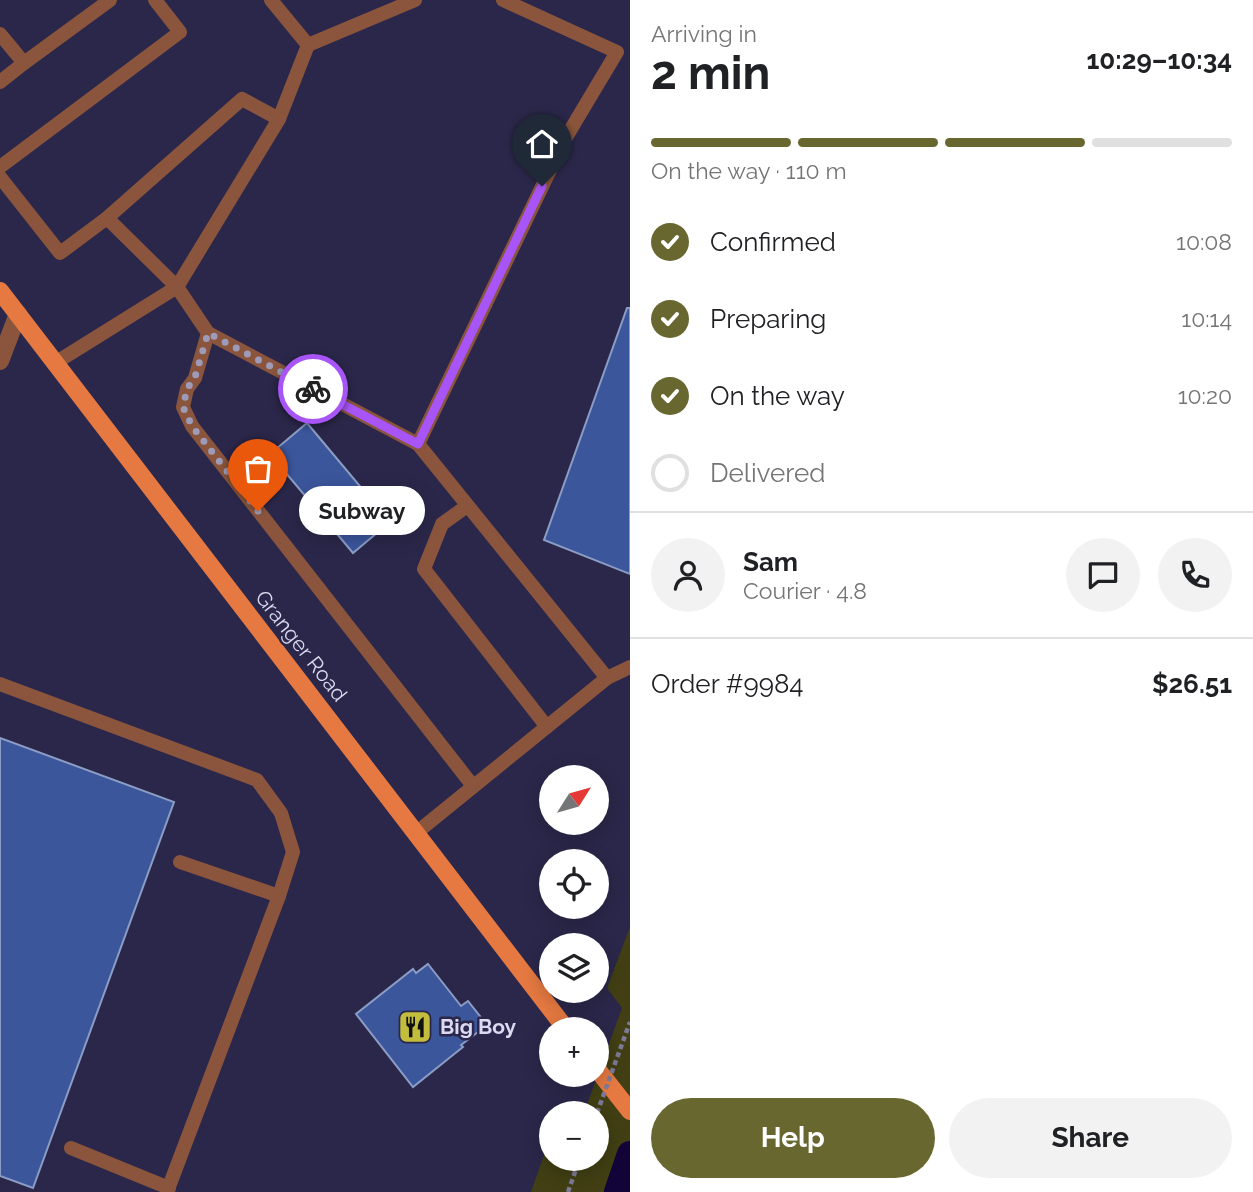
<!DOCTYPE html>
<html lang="en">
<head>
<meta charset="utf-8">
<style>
  :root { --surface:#fff; --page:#f2f2f2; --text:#202124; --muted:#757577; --line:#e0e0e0; --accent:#696730 }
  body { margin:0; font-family:Raleway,sans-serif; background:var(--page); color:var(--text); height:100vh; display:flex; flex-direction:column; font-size:26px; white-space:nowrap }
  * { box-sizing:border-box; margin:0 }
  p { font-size:23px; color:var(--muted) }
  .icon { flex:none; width:38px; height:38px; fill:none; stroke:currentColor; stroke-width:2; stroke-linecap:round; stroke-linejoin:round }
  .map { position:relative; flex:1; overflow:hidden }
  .sheet { display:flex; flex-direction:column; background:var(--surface); width:623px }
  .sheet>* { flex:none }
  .needle { width:46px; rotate:53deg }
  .buttons { position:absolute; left:539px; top:765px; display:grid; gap:14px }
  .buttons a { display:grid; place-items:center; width:70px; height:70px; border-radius:50%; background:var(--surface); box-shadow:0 4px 18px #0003; font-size:35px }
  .pin { position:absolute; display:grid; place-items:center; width:60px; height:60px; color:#fff; margin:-72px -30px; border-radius:50% 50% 50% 0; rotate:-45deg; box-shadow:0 0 7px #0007 }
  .pin .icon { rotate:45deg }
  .courier { position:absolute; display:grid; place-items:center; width:70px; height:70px; margin:-35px; border:5px solid #a855f7; border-radius:50%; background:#fff; color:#222; box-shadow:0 2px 9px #0007 }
  .bubble { position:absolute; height:49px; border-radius:24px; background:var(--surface); box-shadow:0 4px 18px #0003; font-size:23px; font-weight:700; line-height:49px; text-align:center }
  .headline em { font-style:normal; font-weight:700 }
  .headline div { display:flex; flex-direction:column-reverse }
  .headline { display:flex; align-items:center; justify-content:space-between; height:119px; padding:0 21px }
  h1 { font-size:46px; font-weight:700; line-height:52px }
  .bar { display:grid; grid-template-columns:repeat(4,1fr); gap:10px 7px; align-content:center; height:84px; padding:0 21px }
  .bar i { height:9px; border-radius:5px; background:var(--line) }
  .bar .active { background:var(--accent) }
  .bar p { grid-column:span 4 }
  .line { display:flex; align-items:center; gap:18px; padding:0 21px; border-top:2px solid var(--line) }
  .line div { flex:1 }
  .round { display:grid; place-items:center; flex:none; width:74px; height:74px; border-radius:37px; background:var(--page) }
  ol { padding:0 21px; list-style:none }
  li { display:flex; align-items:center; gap:21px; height:77px }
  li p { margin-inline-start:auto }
  li .icon { padding:7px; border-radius:50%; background:var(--accent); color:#fff; stroke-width:4 }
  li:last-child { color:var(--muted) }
  li i { width:38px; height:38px; border:4px solid var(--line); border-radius:50% }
  .action { display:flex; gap:14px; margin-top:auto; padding:14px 21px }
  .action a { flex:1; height:80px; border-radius:42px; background:var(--accent); color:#fff; font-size:28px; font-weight:700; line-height:80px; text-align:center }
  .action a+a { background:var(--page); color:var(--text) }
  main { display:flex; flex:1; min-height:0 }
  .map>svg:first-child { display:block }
  .green { fill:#413f13 }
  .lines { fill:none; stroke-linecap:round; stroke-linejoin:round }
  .canal { stroke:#120338; stroke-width:26 }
  .building { fill:#3c569c; stroke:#8b9dc5; stroke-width:2 }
  .path { stroke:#7d7a97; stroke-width:4.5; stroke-dasharray:5 3.5; stroke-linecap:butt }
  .service { stroke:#8a553c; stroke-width:14 }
  .minor { stroke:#8a553c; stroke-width:18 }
  .primary { stroke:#e57941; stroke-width:18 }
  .path-bridge { stroke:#7d7a97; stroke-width:4.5; stroke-dasharray:5 3.5; stroke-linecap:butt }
  .done { stroke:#9d9bb7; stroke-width:7; stroke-dasharray:0 12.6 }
  .route { stroke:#a855f7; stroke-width:9 }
  .labels { text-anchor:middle; stroke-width:5; stroke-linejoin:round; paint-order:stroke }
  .street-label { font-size:21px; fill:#dbdaf1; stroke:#2b274a }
  .poi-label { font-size:21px; font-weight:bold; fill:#dbdaf1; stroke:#2b274a; text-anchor:start }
</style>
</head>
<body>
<main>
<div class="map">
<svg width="630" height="1192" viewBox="0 0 630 1192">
  <rect width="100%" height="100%" fill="#2b274a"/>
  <!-- green -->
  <path class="green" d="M630,927V1192H531L551,1135V1158H597V1113H584L622,1008L607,988Z"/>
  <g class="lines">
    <!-- canal -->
    <path class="canal" d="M617,1192L630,1154"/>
  </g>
  <!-- building -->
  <g class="building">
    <path d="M627,308H630V574L544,540Z"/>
    <path d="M307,423L390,522L353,553L270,454Z"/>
    <path d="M0,738L174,802L33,1188L0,1176Z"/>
    <path d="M428,964L461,1006L468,1001L487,1025L461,1045L463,1047L413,1087L356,1014L413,969L416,973Z"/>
  </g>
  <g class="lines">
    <!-- path -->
    <path class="path" d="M568,1192L580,1158"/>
    <!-- service -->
    <g class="service">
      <path d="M503,0L617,52L565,139L418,444L607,678L630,667"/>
      <path d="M0,34L24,63L0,82"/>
      <path d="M308,45L415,0"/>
      <path d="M24,63L110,0"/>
      <path d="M0,167L180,32L155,0"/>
      <path d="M0,177L60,253L107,218L177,287L279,119L308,45L271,0"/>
      <path d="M107,218L242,99L279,119"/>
      <path d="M208,333L418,444"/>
      <path d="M55,363L177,287L208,333L195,378L187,389L183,407L192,426L473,786"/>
      <path d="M467,506L442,524L424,569L547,727"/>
      <path d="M0,684L257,780L281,813L293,852L279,896L167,1192"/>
      <path d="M416,833L607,678"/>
      <path d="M180,862L279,896"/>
      <path d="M71,1148L169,1188"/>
    </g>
    <!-- minor -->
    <path class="minor" d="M0,361L18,314"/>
    <!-- primary -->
    <g class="primary">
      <path d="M0,291L566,1029"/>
      <path d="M597,1069L630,1111"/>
    </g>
    <!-- path-bridge -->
    <path class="path-bridge" d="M597,1113L630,1022"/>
  </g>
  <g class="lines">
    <!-- done -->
    <path class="done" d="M258,511L192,426L183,407L187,389L195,377L208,333L313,389"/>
    <!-- route -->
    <path class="route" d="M313,389L418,444L542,186"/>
  </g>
  <!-- icons -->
  <defs>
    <symbol id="restaurant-square" viewBox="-11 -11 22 22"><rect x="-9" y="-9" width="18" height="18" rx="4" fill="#c3bd3e" stroke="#2b274a"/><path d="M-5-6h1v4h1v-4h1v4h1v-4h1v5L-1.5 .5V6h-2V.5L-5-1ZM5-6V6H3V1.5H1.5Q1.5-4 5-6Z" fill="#111"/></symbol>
  </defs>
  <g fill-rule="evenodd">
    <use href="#restaurant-square" x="396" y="1008" width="38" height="38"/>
  </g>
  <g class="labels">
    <!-- street labels -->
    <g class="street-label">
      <text transform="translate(301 646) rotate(52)" y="7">Granger Road</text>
    </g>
    <!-- poi labels -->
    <g class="poi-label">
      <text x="440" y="1034">Big Boy</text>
    </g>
  </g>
</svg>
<div class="buttons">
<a><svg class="needle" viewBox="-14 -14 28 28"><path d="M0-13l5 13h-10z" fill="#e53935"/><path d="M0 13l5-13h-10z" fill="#757577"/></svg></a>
<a><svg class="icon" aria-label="locate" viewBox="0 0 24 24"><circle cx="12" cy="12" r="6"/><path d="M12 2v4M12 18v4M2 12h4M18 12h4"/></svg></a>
<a><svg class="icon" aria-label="layers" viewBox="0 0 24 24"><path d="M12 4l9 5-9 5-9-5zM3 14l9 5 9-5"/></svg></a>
<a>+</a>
<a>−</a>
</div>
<div class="pin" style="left:258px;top:511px;background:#ea580c"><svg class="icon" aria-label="bag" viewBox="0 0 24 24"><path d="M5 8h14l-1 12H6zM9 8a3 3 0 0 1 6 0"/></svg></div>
<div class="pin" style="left:542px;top:186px;background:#1f2937"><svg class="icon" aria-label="home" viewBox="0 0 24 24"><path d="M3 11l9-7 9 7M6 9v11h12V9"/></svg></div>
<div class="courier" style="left:313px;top:389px"><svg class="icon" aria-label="bike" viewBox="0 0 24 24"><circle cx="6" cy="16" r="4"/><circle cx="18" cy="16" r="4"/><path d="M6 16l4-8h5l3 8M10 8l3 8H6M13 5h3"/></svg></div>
<div class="bubble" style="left:299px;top:486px;width:126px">Subway</div>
</div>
<section class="sheet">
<div class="headline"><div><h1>2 min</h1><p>Arriving in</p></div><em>10:29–10:34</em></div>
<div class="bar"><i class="active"></i><i class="active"></i><i class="active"></i><i></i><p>On the way · 110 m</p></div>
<ol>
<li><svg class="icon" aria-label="check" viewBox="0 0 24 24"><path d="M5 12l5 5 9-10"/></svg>Confirmed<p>10:08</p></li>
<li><svg class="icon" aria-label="check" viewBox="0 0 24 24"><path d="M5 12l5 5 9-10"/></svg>Preparing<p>10:14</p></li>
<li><svg class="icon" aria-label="check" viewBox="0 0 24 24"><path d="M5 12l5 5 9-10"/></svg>On the way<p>10:20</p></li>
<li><i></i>Delivered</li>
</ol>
<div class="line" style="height:126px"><a class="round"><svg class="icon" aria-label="person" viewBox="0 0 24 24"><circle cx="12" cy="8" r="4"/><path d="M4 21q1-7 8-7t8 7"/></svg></a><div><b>Sam</b><p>Courier · 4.8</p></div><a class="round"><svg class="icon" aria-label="chat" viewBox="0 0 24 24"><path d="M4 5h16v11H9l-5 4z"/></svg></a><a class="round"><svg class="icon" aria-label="phone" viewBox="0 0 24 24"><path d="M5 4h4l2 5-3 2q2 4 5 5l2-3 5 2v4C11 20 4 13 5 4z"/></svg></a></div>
<div class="line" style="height:91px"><div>Order #9984</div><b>$26.51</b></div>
<div class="action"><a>Help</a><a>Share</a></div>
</section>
</main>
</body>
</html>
